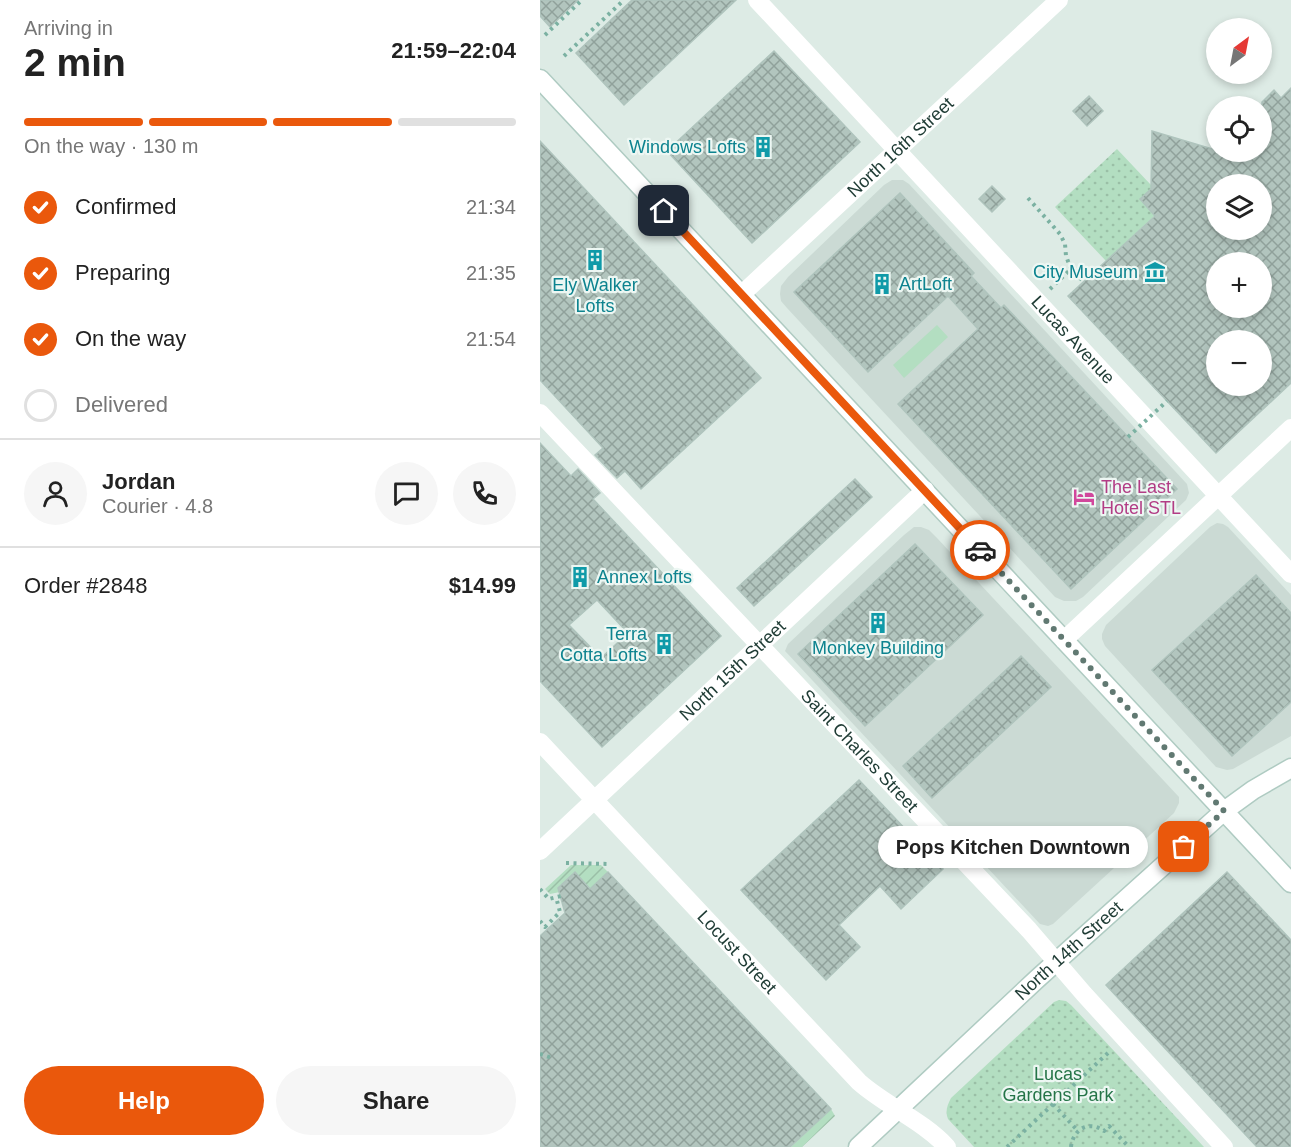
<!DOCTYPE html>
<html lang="en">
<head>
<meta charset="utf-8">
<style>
  :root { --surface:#fff; --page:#f6f6f6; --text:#222; --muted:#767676; --line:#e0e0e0; --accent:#ea580c }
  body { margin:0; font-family:Arial,sans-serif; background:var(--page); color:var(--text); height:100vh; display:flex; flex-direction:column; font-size:22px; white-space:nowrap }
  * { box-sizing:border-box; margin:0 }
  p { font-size:20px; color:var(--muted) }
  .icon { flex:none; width:33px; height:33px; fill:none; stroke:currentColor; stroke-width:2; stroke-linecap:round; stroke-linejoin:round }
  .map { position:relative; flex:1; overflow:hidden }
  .drawer { display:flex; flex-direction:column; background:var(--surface); width:540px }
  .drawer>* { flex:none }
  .needle { width:39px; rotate:32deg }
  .controls { position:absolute; left:666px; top:18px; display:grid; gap:12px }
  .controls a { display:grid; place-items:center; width:66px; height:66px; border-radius:50%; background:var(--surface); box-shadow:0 3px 9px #0003; font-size:30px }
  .pin { position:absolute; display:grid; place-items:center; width:51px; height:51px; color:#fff; margin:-26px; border-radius:12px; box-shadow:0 3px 9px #0006 }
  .courier { position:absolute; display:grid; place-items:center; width:60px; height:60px; margin:-30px; border:4px solid #ea580c; border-radius:50%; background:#fff; color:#222; box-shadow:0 2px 8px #0007 }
  .bubble { position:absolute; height:42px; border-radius:21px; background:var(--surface); box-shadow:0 3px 9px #0003; font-size:20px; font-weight:700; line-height:42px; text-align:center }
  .overview em { font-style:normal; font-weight:700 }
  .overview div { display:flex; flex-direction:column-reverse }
  .overview { display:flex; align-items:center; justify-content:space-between; height:102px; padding:0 24px }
  h1 { font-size:39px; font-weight:700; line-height:45px }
  .bar { display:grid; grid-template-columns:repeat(4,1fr); gap:9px 6px; align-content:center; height:72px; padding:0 24px }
  .bar i { height:8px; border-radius:4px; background:var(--line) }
  .bar .active { background:var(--accent) }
  .bar p { grid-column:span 4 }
  .line { display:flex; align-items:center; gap:15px; padding:0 24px; border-top:2px solid var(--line) }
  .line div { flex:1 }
  .round { display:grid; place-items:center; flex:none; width:63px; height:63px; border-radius:32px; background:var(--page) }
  ol { padding:0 24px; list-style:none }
  li { display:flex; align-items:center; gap:18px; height:66px }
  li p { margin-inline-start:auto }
  li .icon { padding:6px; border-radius:50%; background:var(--accent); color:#fff; stroke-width:4 }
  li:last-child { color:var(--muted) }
  li i { width:33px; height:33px; border:3px solid var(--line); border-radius:50% }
  .cta { display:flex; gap:12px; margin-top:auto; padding:12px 24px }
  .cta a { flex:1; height:69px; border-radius:36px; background:var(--accent); color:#fff; font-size:24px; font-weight:700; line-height:69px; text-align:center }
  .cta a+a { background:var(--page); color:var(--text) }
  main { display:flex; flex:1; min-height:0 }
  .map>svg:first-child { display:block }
  .built { fill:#cbdad4 }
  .grass { fill:#b3dec1 }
  .park { fill:url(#park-dots) }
  .garden { fill:url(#garden-furrows) }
  .building { fill:url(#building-cross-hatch); stroke:#afc4bd; stroke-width:1.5; fill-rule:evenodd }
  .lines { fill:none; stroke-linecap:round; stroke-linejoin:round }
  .secondary-casing { stroke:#afcbc2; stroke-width:21 }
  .path { stroke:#7bb1a2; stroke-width:4; stroke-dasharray:3 4.5; stroke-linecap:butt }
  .minor { stroke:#fff; stroke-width:18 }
  .secondary { stroke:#fff; stroke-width:18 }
  .path-bridge { stroke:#7bb1a2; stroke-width:4; stroke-dasharray:3 4.5; stroke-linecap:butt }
  .done { stroke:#617972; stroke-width:6; stroke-dasharray:0 10.8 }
  .route { stroke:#ea580c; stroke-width:8 }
  .labels { text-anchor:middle; stroke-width:4.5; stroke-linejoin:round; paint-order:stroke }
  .culture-label { font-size:18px; fill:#0d838f; stroke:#edf7f3; text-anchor:end }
  .street-label { font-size:18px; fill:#1e3b34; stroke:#edf7f3 }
  .hotel-label { font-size:18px; fill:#b23c85; stroke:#edf7f3; text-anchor:start }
  .park-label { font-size:18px; fill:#257548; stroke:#edf7f3 }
</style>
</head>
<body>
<main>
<section class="drawer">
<div class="overview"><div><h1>2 min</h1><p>Arriving in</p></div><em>21:59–22:04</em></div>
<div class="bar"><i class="active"></i><i class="active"></i><i class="active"></i><i></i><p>On the way · 130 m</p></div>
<ol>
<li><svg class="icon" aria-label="check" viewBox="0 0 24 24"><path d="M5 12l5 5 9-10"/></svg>Confirmed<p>21:34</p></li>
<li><svg class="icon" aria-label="check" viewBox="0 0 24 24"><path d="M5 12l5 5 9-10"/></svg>Preparing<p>21:35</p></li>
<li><svg class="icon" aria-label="check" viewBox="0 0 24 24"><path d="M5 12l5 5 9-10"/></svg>On the way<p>21:54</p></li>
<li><i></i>Delivered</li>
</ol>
<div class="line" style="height:108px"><a class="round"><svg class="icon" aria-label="person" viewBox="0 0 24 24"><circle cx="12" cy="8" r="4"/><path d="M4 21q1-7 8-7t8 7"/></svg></a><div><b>Jordan</b><p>Courier · 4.8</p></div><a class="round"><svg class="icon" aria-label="chat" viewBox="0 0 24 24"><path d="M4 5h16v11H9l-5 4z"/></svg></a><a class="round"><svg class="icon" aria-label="phone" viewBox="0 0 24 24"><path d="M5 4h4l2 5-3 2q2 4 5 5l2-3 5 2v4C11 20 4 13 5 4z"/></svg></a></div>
<div class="line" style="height:78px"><div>Order #2848</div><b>$14.99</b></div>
<div class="cta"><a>Help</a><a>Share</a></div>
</section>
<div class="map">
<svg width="751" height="1147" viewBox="0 0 751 1147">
  <defs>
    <pattern id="park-dots" width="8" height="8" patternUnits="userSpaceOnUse" patternTransform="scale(1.5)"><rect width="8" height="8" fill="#b3dec1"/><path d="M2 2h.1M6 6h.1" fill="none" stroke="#9abfa6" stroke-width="1.8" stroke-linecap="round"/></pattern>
    <pattern id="garden-furrows" width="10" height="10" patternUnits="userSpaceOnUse" patternTransform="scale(1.5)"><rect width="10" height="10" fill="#b3dec1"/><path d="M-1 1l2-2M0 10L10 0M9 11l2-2" fill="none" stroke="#9abfa6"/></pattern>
    <pattern id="building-cross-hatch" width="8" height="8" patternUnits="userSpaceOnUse" patternTransform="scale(1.5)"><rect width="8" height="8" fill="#b2c5be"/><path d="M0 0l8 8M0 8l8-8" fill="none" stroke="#90a19b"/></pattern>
  </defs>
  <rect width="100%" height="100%" fill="#ddebe5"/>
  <!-- built -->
  <g class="built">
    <path d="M352,180H363L369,184L647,484L649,493L646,500L543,597L536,601H524L515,597L247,308L241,301L240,294L241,286L248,277L344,185Z"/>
    <path d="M677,523L683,524L688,527L751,595V736L693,769L687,770L676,767L565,646L562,639V634L566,625L670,527Z"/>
    <path d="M374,527H381L389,530L397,538L639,797V803L634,813L513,924L508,926L500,924L245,651L248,644L364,535Z"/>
  </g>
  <!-- grass -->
  <path class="grass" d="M397,325L408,337L364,378L353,365Z"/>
  <!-- park -->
  <g class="park">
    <path d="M577,149L628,203L566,261L515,207Z"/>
    <path d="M519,1000L526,1001L531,1005L664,1147H434L408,1119C405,1111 407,1106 411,1098L514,1002Z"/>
  </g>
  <!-- garden -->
  <g class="garden">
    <path d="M31,865H61L68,872L50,889L35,872L19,887L20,892L10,894L5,889Z"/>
    <path d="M291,1109L295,1116L262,1147H251Z"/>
  </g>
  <!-- building -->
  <g class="building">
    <path d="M0,0H38L10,27L0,16Z"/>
    <path d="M92,0H196L84,105L36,53Z"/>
    <path d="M234,51L320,142L212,243L127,151Z"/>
    <path d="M751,88V383L676,453L528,296L615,216L600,199L611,189L612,131L676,150V152H722V102L734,90L741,98ZM676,184H722V230H676ZM676,262H722V308H676ZM676,340H722V386H676Z"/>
    <path d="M549,96L563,111L547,126L533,111Z"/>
    <path d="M0,141L221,378L101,489L85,471L77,478L55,455L63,448L0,380Z"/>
    <path d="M452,186L465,199L452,212L439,199Z"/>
    <path d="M360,193L434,273L431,276L461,308L464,305L637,489L531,589L358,404L438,329L408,296L328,372L254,292Z"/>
    <path d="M0,443L31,476L38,469L60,493L53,499L181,636L62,747L0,681ZM57,600L88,633L61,658L29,625Z"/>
    <path d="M315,479L332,497L214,606L197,588Z"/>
    <path d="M375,544L443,615L325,726L258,654Z"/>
    <path d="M716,575L751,613V702L692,756L612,670Z"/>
    <path d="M481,656L511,687L392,798L363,766Z"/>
    <path d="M319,780L403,869L361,909L340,886L299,925L320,947L286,980L201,890Z"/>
    <path d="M35,872L50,889L68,872L291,1109L250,1147H0V936L25,913L18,888Z"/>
    <path d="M687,872L751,940V1147H717L566,985Z"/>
  </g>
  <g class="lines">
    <defs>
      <g id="secondary">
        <path d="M0,79L751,883"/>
        <path id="s6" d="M318,1147L497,979L684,811L713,790L751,768"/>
      </g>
    </defs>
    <!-- secondary casing -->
    <use href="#secondary" class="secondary-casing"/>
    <!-- path -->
    <g class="path">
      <path d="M5,35L42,0"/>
      <path d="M24,56L84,0"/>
      <path d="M488,198L520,234L525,244L526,256L531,269L544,282"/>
      <path d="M510,289L531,269"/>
      <path d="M26,863L70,864"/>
      <path d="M0,889L9,899L21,896"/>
      <path d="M0,921L5,927L20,912L16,897"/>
      <path d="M0,1054L12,1058"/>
      <path d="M513,1104L538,1131"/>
      <path d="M467,1147L569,1052"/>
      <path d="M531,1147C533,1129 549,1120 564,1131L569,1126L589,1147"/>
    </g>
    <!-- minor -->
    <g class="minor">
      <path id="s1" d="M217,0L751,574"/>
      <path id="s2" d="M202,294L519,0"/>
      <path id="s3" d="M0,413L489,930L544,994L684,1147"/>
      <path d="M524,640L751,428"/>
      <path id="s4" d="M0,742L319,1082C346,1106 382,1120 407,1147"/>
      <path id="s5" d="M0,851L385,490"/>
    </g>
    <!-- secondary -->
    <use href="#secondary" class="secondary"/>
    <!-- path-bridge -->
    <path class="path-bridge" d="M588,437L627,401"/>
  </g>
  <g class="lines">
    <!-- done -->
    <path class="done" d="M440,550L684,811L644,847"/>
    <!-- route -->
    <path class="route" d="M124,211L440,550"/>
  </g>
  <!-- icons -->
  <defs>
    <symbol id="building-bare" viewBox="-9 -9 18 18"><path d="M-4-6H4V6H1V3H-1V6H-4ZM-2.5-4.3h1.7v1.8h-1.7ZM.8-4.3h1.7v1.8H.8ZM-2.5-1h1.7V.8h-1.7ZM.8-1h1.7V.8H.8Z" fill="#0f9aa8" stroke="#edf7f3" stroke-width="2.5" paint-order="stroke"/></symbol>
    <symbol id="museum-bare" viewBox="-9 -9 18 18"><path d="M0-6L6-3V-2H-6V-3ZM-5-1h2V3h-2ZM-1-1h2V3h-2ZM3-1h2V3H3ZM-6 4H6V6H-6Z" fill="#0f9aa8" stroke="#edf7f3" stroke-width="2.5" paint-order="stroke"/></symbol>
    <symbol id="hotel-bare" viewBox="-9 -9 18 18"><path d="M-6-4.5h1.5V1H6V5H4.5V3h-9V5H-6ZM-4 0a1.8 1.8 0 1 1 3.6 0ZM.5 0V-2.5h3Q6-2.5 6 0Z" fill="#d1479c" stroke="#edf7f3" stroke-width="2.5" paint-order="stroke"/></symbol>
  </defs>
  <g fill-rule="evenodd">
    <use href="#building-bare" x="208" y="132" width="30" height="30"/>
    <use href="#building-bare" x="40" y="245" width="30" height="30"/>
    <use href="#museum-bare" x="600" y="257" width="30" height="30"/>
    <use href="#building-bare" x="327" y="269" width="30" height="30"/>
    <use href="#hotel-bare" x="529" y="482" width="30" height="30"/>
    <use href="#building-bare" x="25" y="562" width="30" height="30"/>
    <use href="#building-bare" x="323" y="608" width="30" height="30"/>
    <use href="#building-bare" x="109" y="629" width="30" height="30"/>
  </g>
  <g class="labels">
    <!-- culture labels -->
    <g class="culture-label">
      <text x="206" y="153">Windows Lofts</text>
      <text x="598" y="278">City Museum</text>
      <text x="359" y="290" text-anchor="start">ArtLoft</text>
      <text x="55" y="291" text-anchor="middle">Ely Walker<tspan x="55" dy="21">Lofts</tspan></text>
      <text x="57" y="583" text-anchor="start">Annex Lofts</text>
      <text x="107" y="640">Terra<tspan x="107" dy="21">Cotta Lofts</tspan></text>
      <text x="338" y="654" text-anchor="middle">Monkey Building</text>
    </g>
    <!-- street labels -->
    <g class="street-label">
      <text dy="6" stroke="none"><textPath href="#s2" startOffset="216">North 16th Street</textPath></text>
      <text dy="6" stroke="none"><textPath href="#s1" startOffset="464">Lucas Avenue</textPath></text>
      <text dy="6" stroke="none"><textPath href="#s5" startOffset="264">North 15th Street</textPath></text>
      <text dy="6" stroke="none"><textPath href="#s3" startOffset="465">Saint Charles Street</textPath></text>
      <text dy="6" stroke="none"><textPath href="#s6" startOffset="288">North 14th Street</textPath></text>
      <text dy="6" stroke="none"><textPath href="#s4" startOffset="288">Locust Street</textPath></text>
    </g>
    <!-- hotel labels -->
    <g class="hotel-label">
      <text x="561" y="493">The Last<tspan x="561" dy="21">Hotel STL</tspan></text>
    </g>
    <!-- park labels -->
    <g class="park-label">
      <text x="518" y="1080">Lucas<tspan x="518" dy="21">Gardens Park</tspan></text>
    </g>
  </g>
</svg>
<div class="controls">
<a><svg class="needle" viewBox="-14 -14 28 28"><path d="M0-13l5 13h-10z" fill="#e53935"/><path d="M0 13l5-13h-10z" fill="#767676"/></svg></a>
<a><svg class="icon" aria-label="locate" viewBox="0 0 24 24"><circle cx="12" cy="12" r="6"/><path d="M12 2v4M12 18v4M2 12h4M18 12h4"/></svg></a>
<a><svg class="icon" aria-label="layers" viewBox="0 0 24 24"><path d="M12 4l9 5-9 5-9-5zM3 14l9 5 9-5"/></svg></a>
<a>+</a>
<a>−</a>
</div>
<div class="pin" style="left:644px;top:847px;background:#ea580c"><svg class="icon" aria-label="bag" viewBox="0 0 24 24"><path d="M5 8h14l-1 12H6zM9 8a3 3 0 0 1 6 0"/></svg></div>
<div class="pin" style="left:124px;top:211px;background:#1f2937"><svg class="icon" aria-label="home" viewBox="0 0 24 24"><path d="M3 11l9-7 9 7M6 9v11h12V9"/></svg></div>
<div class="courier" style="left:440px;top:550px"><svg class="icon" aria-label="car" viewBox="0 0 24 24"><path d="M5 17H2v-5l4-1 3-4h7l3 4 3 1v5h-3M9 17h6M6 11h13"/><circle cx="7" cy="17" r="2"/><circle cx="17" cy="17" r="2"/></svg></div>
<div class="bubble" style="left:338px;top:826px;width:270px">Pops Kitchen Downtown</div>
</div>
</main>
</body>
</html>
